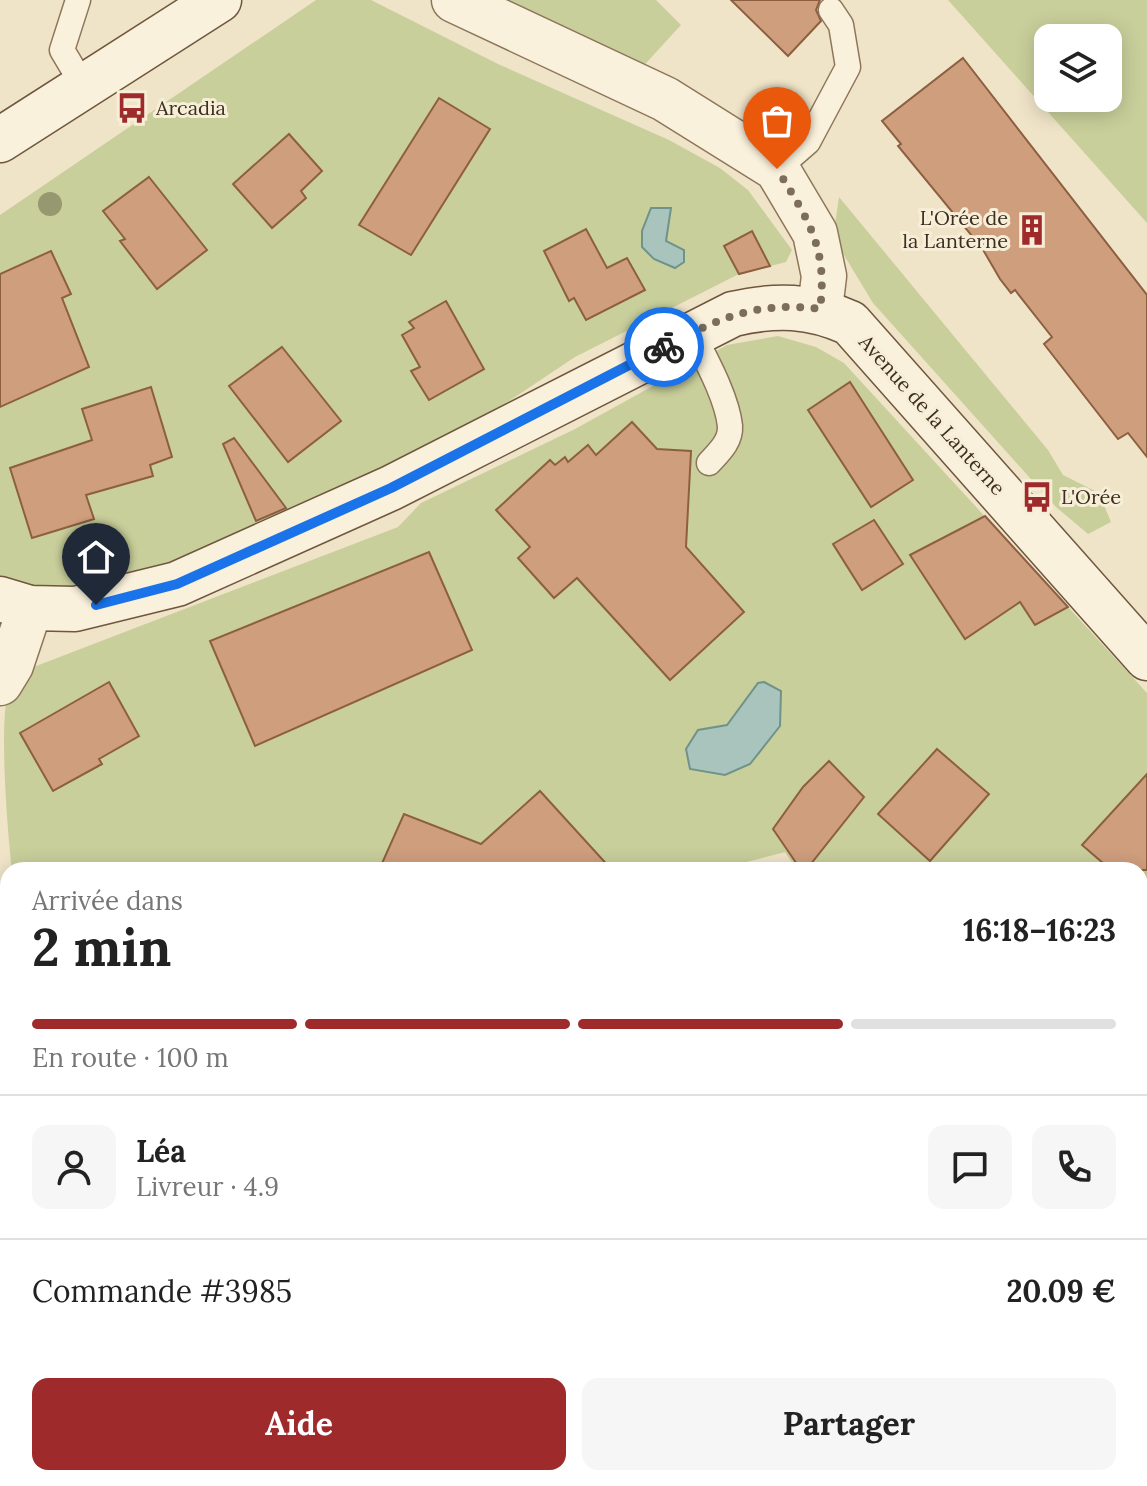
<!DOCTYPE html>
<html lang="fr">
<head>
<meta charset="utf-8">
<style>
  :root { --surface:#fff; --page:#f6f6f6; --text:#222; --muted:#767676; --line:#e0e0e0; --accent:#9e2a2b }
  body { margin:0; font-family:Lora,serif; background:var(--page); color:var(--text); height:100vh; display:flex; flex-direction:column; font-size:30px; white-space:nowrap }
  * { box-sizing:border-box; margin:0 }
  p { font-size:26px; color:var(--muted) }
  .icon { flex:none; width:44px; height:44px; fill:none; stroke:currentColor; stroke-width:2; stroke-linecap:round; stroke-linejoin:round }
  .map { position:relative; flex:1; overflow:hidden }
  .details { position:absolute; left:0px; top:862px; width:1148px; height:624px; display:flex; flex-direction:column; background:var(--surface); border-radius:24px 24px 0 0; box-shadow:0 4px 20px #0003 }
  .details>* { flex:none }
  .buttons { position:absolute; left:1034px; top:24px; display:grid; gap:16px }
  .buttons a { display:grid; place-items:center; width:88px; height:88px; border-radius:16px; background:var(--surface); box-shadow:0 4px 20px #0003; font-size:40px }
  .pin { position:absolute; display:grid; place-items:center; width:68px; height:68px; color:#fff; margin:-82px -34px; border-radius:50% 50% 50% 0; rotate:-45deg; box-shadow:0 0 8px #0007 }
  .pin .icon { rotate:45deg }
  .courier { position:absolute; display:grid; place-items:center; width:80px; height:80px; margin:-40px; border:6px solid #1a73e8; border-radius:50%; background:#fff; color:#222; box-shadow:0 2px 10px #0007 }
  .head em { font-style:normal; font-weight:800 }
  .head div { display:flex; flex-direction:column-reverse }
  .head { display:flex; align-items:center; justify-content:space-between; height:136px; padding:0 32px }
  h1 { font-size:52px; font-weight:800; line-height:60px }
  .bar { display:grid; grid-template-columns:repeat(4,1fr); gap:12px 8px; align-content:center; height:96px; padding:0 32px }
  .bar i { height:10px; border-radius:6px; background:var(--line) }
  .bar .on { background:var(--accent) }
  .bar p { grid-column:span 4 }
  .line { display:flex; align-items:center; gap:20px; padding:0 32px; border-top:2px solid var(--line) }
  .line div { flex:1 }
  .round { display:grid; place-items:center; flex:none; width:84px; height:84px; border-radius:16px; background:var(--page) }
  .action { display:flex; gap:16px; margin-top:auto; padding:16px 32px }
  .action a { flex:1; height:92px; border-radius:16px; background:var(--accent); color:#fff; font-size:32px; font-weight:800; line-height:92px; text-align:center }
  .action a+a { background:var(--page); color:var(--text) }
  .map>svg:first-child { display:block }
  .green { fill:#c9cf9b; fill-rule:evenodd }
  .water { fill:#a9c4bc; stroke:#6f938a; stroke-width:2 }
  .building { fill:#cf9f7d; stroke:#8d5f41; stroke-width:2 }
  .lines { fill:none; stroke-linecap:round; stroke-linejoin:round }
  .lane-casing { stroke:#8d765c; stroke-width:27 }
  .street-casing { stroke:#8d765c; stroke-width:47 }
  .secondary-casing { stroke:#6f573f; stroke-width:47 }
  .lane { stroke:#faf1dc; stroke-width:24 }
  .street { stroke:#faf1dc; stroke-width:44 }
  .secondary { stroke:#faf1dc; stroke-width:44 }
  .tree { fill:#96986f }
  .done { stroke:#7c6e5b; stroke-width:8; stroke-dasharray:0 14.4 }
  .route { stroke:#1a73e8; stroke-width:10 }
  .labels { text-anchor:middle; stroke-width:6; stroke-linejoin:round; paint-order:stroke }
  .poi-label { font-size:20px; fill:#3d2e20; stroke:#f7eed8; text-anchor:start }
  .street-label { font-size:20px; fill:#3d2e20; stroke:#f7eed8 }
</style>
</head>
<body>
<div class="map">
<svg width="1147" height="1486" viewBox="0 0 1147 1486">
  <rect width="100%" height="100%" fill="#f0e4c8"/>
  <!-- green -->
  <g class="green">
    <path d="M316,0H371L498,64L669,140L720,168L748,190L792,250L786,262L739,274L575,357L482,419L316,509L135,575L85,587L34,588L7,582L0,576V215Z"/>
    <path d="M488,0H656L681,25L638,72Z"/>
    <path d="M948,0H1147V223ZM1048,38H1108V98H1048Z"/>
    <path d="M839,197L1048,450L1063,475L1099,493L1111,522L1088,534L1056,507L873,303L833,237Z"/>
    <path d="M778,336L816,347L844,363L1147,693V1090L1140,1103V870H797L785,852L739,864L735,870H12C7,829 0,732 7,697C13,687 24,677 31,668L398,527L421,503L575,429L727,345Z"/>
    <path d="M3,1035H8V1091L0,1069Z"/>
    <path d="M0,1175L8,1197V1478H104L105,1486H0Z"/>
    <path d="M138,1478H484L477,1486H140Z"/>
    <path d="M552,1478H901L908,1486H557Z"/>
  </g>
  <!-- water -->
  <g class="water">
    <path d="M651,208H671L666,241L684,250V262L675,268L654,259L642,247V231Z"/>
    <path d="M764,682L781,691L780,726L750,764L725,775L690,769L686,749L698,730L727,725L758,683Z"/>
    <path d="M181,1478L191,1482L233,1478L236,1485L173,1486Z"/>
  </g>
  <!-- building -->
  <g class="building">
    <path d="M731,0H820L816,10L821,21L788,56Z"/>
    <path d="M963,58L1147,295V457L1128,433L1118,439L1044,344L1052,337L1015,290L1011,293L1000,279L982,248L898,146L901,144L882,121Z"/>
    <path d="M439,98L490,129L411,255L359,225Z"/>
    <path d="M289,134L322,171L301,191L306,198L272,228L233,184Z"/>
    <path d="M149,177L207,250L157,289L120,241L125,239L103,211Z"/>
    <path d="M586,229L607,268L627,258L645,290L586,320L574,298L569,301L544,251Z"/>
    <path d="M752,231L770,266L739,274L724,246Z"/>
    <path d="M51,251L71,294L62,298L89,367L0,407V274Z"/>
    <path d="M446,301L484,369L429,400L411,371L420,367L402,335L414,328L409,322Z"/>
    <path d="M282,347L341,421L288,462L229,386Z"/>
    <path d="M850,382L913,480L871,507L808,410Z"/>
    <path d="M151,387L172,457L150,465L153,476L86,495L94,519L32,538L10,468L92,440L82,409Z"/>
    <path d="M632,422L657,449L691,451L686,547L744,612L670,680L577,578L554,598L518,558L530,547L496,510L550,460L555,465L565,457L568,462L588,445L596,455Z"/>
    <path d="M234,438L286,508L256,521L223,444Z"/>
    <path d="M985,516L1068,607L1035,625L1020,602L965,639L910,555Z"/>
    <path d="M874,520L903,564L862,590L833,544Z"/>
    <path d="M429,552L472,650L255,746L210,641Z"/>
    <path d="M109,682L139,736L99,759L102,764L53,791L20,733Z"/>
    <path d="M937,749L989,794L930,861L878,814Z"/>
    <path d="M829,761L864,797L806,870H801L773,829L803,787Z"/>
    <path d="M1147,774V870H1111L1082,845Z"/>
    <path d="M540,791L612,870H379L404,814L481,844Z"/>
  </g>
  <g class="lines">
    <defs>
      <g id="lane">
        <path d="M78,0L62,50L84,87"/>
        <path d="M777,169L808,142L848,67L841,25L831,10"/>
        <path d="M692,332C705,358 727,397 730,426C731,442 718,453 709,463"/>
        <path d="M0,1025L8,1024"/>
      </g>
      <g id="street">
        <path d="M454,0L665,99L777,169L815,233L824,276L820,309"/>
        <path d="M0,683L11,665L30,608"/>
        <path d="M0,1102L8,1128"/>
        <path d="M130,1478L132,1486"/>
      </g>
      <g id="secondary">
        <path d="M0,140L219,0"/>
        <path d="M0,599L30,608L75,609L177,584L391,488L733,314C777,304 810,305 850,323L1147,658"/>
        <path d="M1140,1170L1147,1157"/>
        <path d="M959,1486L963,1478"/>
      </g>
    </defs>
    <!-- lane casing -->
    <use href="#lane" class="lane-casing"/>
    <!-- street casing -->
    <use href="#street" class="street-casing"/>
    <!-- secondary casing -->
    <use href="#secondary" class="secondary-casing"/>
    <!-- lane -->
    <use href="#lane" class="lane"/>
    <!-- street -->
    <use href="#street" class="street"/>
    <!-- secondary -->
    <use href="#secondary" class="secondary"/>
  </g>
  <!-- trees -->
  <circle class="tree" cx="50" cy="204" r="12"/>
  <g class="lines">
    <!-- done -->
    <path class="done" d="M664,347C720,318 756,301 820,309C828,248 808,219 777,169"/>
    <!-- route -->
    <path class="route" d="M96,605L177,584L391,488L664,347"/>
  </g>
  <!-- icons -->
  <defs>
    <symbol id="bus-bare" viewBox="-9 -9 18 18"><path d="M-5-6H5V4H4V6H2V4H-2V6H-4V4H-5ZM-3.5-4V0h7V-4ZM-3.5 1.2v1.5H-2V1.2ZM2 1.2v1.5H3.5V1.2Z" fill="#9e2a2b" stroke="#f7eed8" stroke-width="2.5" paint-order="stroke"/></symbol>
    <symbol id="building-bare" viewBox="-9 -9 18 18"><path d="M-4-6H4V6H1V3H-1V6H-4ZM-2.5-4.3h1.7v1.8h-1.7ZM.8-4.3h1.7v1.8H.8ZM-2.5-1h1.7V.8h-1.7ZM.8-1h1.7V.8H.8Z" fill="#9e2a2b" stroke="#f7eed8" stroke-width="2.5" paint-order="stroke"/></symbol>
  </defs>
  <g fill-rule="evenodd">
    <use href="#bus-bare" x="110" y="86" width="44" height="44"/>
    <use href="#building-bare" x="1010" y="208" width="44" height="44"/>
    <use href="#bus-bare" x="1015" y="475" width="44" height="44"/>
  </g>
  <g class="labels">
    <!-- poi labels -->
    <g class="poi-label">
      <text x="156" y="115">Arcadia</text>
      <text x="1008" y="225" text-anchor="end">L'Orée de<tspan x="1008" dy="23">la Lanterne</tspan></text>
      <text x="1061" y="504">L'Orée</text>
    </g>
    <!-- street labels -->
    <g class="street-label">
      <text transform="translate(932 415) rotate(48)" y="7">Avenue de la Lanterne</text>
    </g>
  </g>
</svg>
<div class="buttons">
<a><svg class="icon" aria-label="layers" viewBox="0 0 24 24"><path d="M12 4l9 5-9 5-9-5zM3 14l9 5 9-5"/></svg></a>
</div>
<div class="pin" style="left:777px;top:169px;background:#ea580c"><svg class="icon" aria-label="bag" viewBox="0 0 24 24"><path d="M5 8h14l-1 12H6zM9 8a3 3 0 0 1 6 0"/></svg></div>
<div class="pin" style="left:96px;top:605px;background:#1f2937"><svg class="icon" aria-label="home" viewBox="0 0 24 24"><path d="M3 11l9-7 9 7M6 9v11h12V9"/></svg></div>
<div class="courier" style="left:664px;top:347px"><svg class="icon" aria-label="bike" viewBox="0 0 24 24"><circle cx="6" cy="16" r="4"/><circle cx="18" cy="16" r="4"/><path d="M6 16l4-8h5l3 8M10 8l3 8H6M13 5h3"/></svg></div>
<section class="details">
<div class="head"><div><h1>2 min</h1><p>Arrivée dans</p></div><em>16:18–16:23</em></div>
<div class="bar"><i class="on"></i><i class="on"></i><i class="on"></i><i></i><p>En route · 100 m</p></div>
<div class="line" style="height:144px"><a class="round"><svg class="icon" aria-label="person" viewBox="0 0 24 24"><circle cx="12" cy="8" r="4"/><path d="M4 21q1-7 8-7t8 7"/></svg></a><div><b>Léa</b><p>Livreur · 4.9</p></div><a class="round"><svg class="icon" aria-label="chat" viewBox="0 0 24 24"><path d="M4 5h16v11H9l-5 4z"/></svg></a><a class="round"><svg class="icon" aria-label="phone" viewBox="0 0 24 24"><path d="M5 4h4l2 5-3 2q2 4 5 5l2-3 5 2v4C11 20 4 13 5 4z"/></svg></a></div>
<div class="line" style="height:104px"><div>Commande #3985</div><b>20.09 €</b></div>
<div class="action"><a>Aide</a><a>Partager</a></div>
</section>
</div>
</body>
</html>
